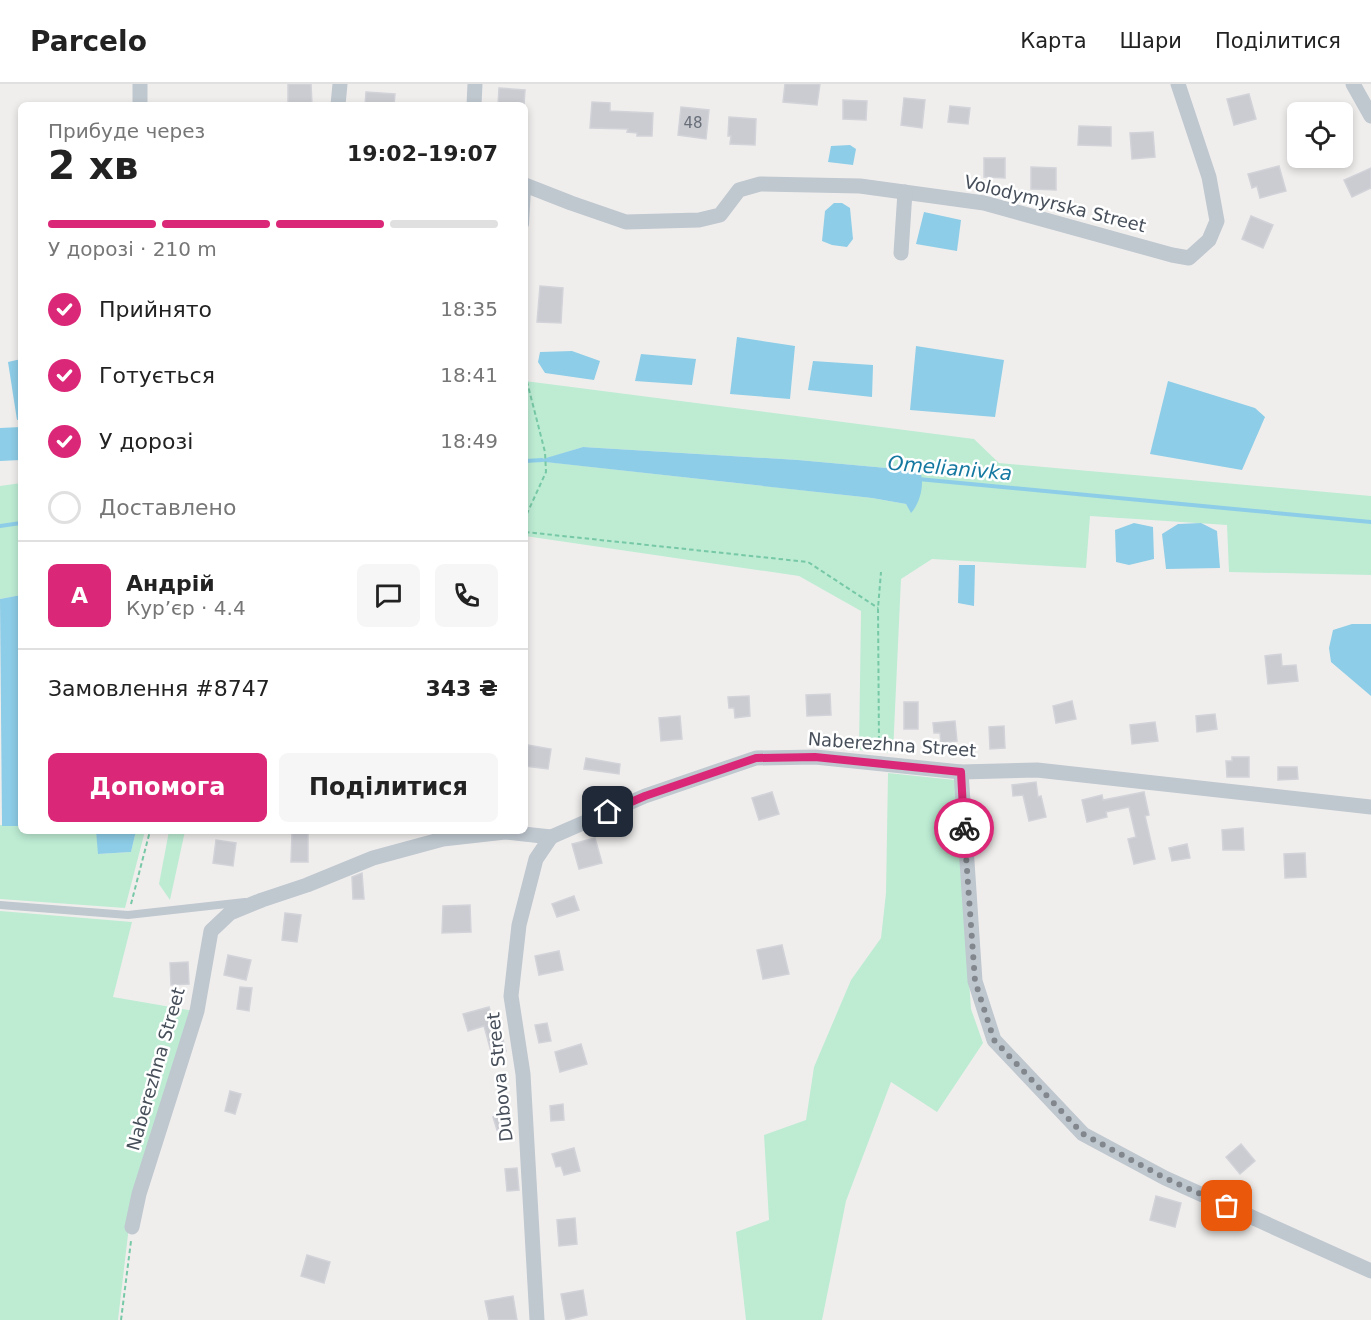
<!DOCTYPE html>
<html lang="uk">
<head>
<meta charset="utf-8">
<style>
  :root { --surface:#fff; --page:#f6f6f6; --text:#222; --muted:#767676; --line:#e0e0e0; --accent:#db2777 }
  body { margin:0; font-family:"DejaVu Sans",sans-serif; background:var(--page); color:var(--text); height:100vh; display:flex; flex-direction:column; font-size:22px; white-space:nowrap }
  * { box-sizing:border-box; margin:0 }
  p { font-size:20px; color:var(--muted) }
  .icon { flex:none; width:33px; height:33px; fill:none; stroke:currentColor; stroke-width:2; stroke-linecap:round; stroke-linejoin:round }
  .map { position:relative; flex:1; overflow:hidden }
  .panel { position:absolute; left:18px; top:18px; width:510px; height:732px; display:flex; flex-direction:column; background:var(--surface); border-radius:9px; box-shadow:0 3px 9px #0003 }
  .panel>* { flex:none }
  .buttons { position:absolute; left:1287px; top:18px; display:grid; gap:12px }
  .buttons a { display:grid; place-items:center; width:66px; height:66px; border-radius:9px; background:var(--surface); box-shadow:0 3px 9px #0003; font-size:30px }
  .pin { position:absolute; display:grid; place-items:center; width:51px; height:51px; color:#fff; margin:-26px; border-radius:12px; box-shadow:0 3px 9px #0006 }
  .courier { position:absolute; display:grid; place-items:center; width:60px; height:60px; margin:-30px; border:4px solid #db2777; border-radius:50%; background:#fff; color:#222; box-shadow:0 2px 8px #0007 }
  .headline em { font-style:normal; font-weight:600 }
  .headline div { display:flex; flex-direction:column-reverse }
  .headline { display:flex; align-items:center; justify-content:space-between; height:102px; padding:0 30px }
  h1 { font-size:39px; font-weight:600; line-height:45px }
  .bar { display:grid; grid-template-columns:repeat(4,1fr); gap:9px 6px; align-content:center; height:72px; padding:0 30px }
  .bar i { height:8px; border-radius:4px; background:var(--line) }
  .bar .current { background:var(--accent) }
  .bar p { grid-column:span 4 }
  .line { display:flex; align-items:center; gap:15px; padding:0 30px; border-top:2px solid var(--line) }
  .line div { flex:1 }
  .round { display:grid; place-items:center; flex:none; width:63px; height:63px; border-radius:9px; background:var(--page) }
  ol { padding:0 30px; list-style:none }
  li { display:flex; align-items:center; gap:18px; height:66px }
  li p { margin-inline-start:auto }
  li .icon { padding:6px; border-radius:50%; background:var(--accent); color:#fff; stroke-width:4 }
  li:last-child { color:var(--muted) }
  li i { width:33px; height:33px; border:3px solid var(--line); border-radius:50% }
  .primary-button { display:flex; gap:12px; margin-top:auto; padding:12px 30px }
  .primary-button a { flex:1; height:69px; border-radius:9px; background:var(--accent); color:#fff; font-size:24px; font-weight:600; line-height:69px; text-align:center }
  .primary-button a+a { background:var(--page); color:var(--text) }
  header { display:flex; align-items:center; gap:36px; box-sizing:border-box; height:84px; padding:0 30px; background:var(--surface); border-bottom:2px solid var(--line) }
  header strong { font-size:28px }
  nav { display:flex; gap:33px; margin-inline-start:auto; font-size:21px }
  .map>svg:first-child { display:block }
  .green { fill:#bdecd3; fill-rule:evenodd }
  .water { fill:#8dcde7 }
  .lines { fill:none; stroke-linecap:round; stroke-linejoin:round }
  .stream { stroke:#8dcde7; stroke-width:4 }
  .building { fill:#caccd2; stroke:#d2d3d9; stroke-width:1.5 }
  .path { stroke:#77c8a6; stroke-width:2; stroke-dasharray:4.5 3; stroke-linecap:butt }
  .lane { stroke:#bfc7cf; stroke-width:8 }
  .street { stroke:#bfc7cf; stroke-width:15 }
  .done { stroke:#82878d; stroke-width:6; stroke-dasharray:0 10.8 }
  .route { stroke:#db2777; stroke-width:8 }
  .labels { text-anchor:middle; stroke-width:5; stroke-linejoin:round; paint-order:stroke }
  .number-label { font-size:15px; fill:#686e78 }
  .street-label { font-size:18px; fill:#474f5a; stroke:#fff }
  .water-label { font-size:20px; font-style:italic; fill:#1478a0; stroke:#fff }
</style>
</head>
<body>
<header>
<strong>Parcelo</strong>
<nav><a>Карта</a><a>Шари</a><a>Поділитися</a></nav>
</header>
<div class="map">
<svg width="1371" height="1236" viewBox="0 0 1371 1236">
  <rect width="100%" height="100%" fill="#f0eeed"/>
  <!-- green -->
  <g class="green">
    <path d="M525,297L974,355L999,379L1371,412V491L1229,488L1227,441L1090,432L1086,484L932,475L901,495L893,669L859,666L861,527L799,492L525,452ZM583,363L798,376L920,387L911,428L906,420L872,414L538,377Z"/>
    <path d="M21,399V511L0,515V402Z"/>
    <path d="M888,689L955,696L971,925L983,959L937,1028L891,998L846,1117L822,1236H746L736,1148L769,1136L764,1051L806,1036L814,983L851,896L881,854L886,809Z"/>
    <path d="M0,741L21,742V747H96L99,770L131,768L136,747H145L125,824L0,815Z"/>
    <path d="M169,747H185L170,816L159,800Z"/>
    <path d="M0,827L132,838L113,913L194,927L129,1142L118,1236H0Z"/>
  </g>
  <!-- water -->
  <g class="water">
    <path d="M850,61L856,65L853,81L828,78L831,62Z"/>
    <path d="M834,119H842L850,124L853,155L847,163L832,161L822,157L825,127Z"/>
    <path d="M924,128L961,136L957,167L916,160Z"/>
    <path d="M737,253L795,262L790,315L730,310Z"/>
    <path d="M916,262L1004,276L995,333L910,326Z"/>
    <path d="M572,267L600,277L594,296L545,289L538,278L540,268Z"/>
    <path d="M641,270L696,275L692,301L635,297Z"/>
    <path d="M21,275V335L17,336L8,278Z"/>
    <path d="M813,277L873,281L872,313L808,306Z"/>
    <path d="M1168,297L1255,324L1265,333L1242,386L1150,370Z"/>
    <path d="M21,343V376L0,377V344Z"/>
    <path d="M583,363L798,376L920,387C925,400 920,419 911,429L906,420L872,414L536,377Z"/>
    <path d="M1134,439L1153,443L1154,475L1129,481L1116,478L1115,446Z"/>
    <path d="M1201,439L1217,447L1220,484L1166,485L1162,450L1178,440Z"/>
    <path d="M959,481H975L974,522L958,519Z"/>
    <path d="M21,511V742H2L0,515Z"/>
    <path d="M1352,540H1371V612L1331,578L1329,564L1333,546Z"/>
    <path d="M96,747H136L131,768L98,770Z"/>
  </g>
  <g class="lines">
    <!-- stream -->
    <g class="stream">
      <path d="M525,377L542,376"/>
      <path d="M918,395L1371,438"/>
      <path d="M0,442L21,439"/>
    </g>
  </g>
  <!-- building -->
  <g class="building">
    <path d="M288,0H311L312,21H288Z"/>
    <path d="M785,0H820L817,21L783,18Z"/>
    <path d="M499,4L525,6L524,21H498Z"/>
    <path d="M366,8L395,10L394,21H365Z"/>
    <path d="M1249,10L1256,35L1234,41L1227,15Z"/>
    <path d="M904,14L925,16L922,44L901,41Z"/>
    <path d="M843,16L867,17L866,36L843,35Z"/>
    <path d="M592,18L610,19V27L653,29L652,52H637V49L627,48L628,45L590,44Z"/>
    <path d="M950,22L970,24L968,40L948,38Z"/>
    <path d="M681,23L709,26L706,55L678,51Z"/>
    <path d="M729,33L756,35L755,61L730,60L731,52H728Z"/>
    <path d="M1079,42L1111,43V62L1078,61Z"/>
    <path d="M1153,48L1155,73L1132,75L1130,49Z"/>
    <path d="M984,74H1005V94L984,93Z"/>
    <path d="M1279,82L1286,107L1260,114L1257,102L1252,104L1248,90Z"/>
    <path d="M1031,83L1056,84V106L1031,105Z"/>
    <path d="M1371,84V104L1352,113L1344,96Z"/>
    <path d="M1251,132L1273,141L1263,164L1242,155Z"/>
    <path d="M540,202L563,204L561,239L537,238Z"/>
    <path d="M1281,570L1282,582L1296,581L1298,597L1268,600L1265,572Z"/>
    <path d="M830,610L831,631L807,632L806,611Z"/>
    <path d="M749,612L750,632L735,634L734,624H729L728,613Z"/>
    <path d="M1072,617L1076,635L1056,639L1053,622Z"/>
    <rect x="904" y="618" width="14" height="27"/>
    <path d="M1215,630L1217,645L1197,648L1196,632Z"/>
    <path d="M680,632L682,655L661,657L659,634Z"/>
    <path d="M955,637L957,657L941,659L940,649H934L933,639Z"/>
    <path d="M1155,638L1158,657L1132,660L1130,641Z"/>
    <path d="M1004,642L1005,664L990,665L989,643Z"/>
    <path d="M528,661L551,665L548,685L525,682Z"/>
    <path d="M1232,673H1249V693H1227L1226,677H1232Z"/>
    <path d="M586,674L620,680L619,690L584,685Z"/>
    <path d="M1278,683H1297L1298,695L1278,696Z"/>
    <path d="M1036,698L1038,713L1041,712L1046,733L1029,737L1023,711L1013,712L1012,701Z"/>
    <path d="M772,708L779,730L759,736L752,714Z"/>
    <path d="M1144,708L1149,731L1145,732L1155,775L1134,780L1128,755L1136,753L1129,723L1106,728L1107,733L1087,738L1082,716L1102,711L1103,716Z"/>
    <path d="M1243,744L1244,766H1223L1222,746Z"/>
    <path d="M292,747H308V778H291Z"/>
    <path d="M595,754L602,779L579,785L572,760Z"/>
    <path d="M216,756L236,759L233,782L213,779Z"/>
    <path d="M1187,760L1190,774L1172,777L1169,764Z"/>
    <path d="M1305,769L1306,793L1285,794L1284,770Z"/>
    <path d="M362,789L364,815H353L352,793Z"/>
    <path d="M574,812L579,826L557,833L552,820Z"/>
    <path d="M470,821L471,848L442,849L443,822Z"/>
    <path d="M285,829L301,831L297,858L282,856Z"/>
    <path d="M782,861L789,890L763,895L757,866Z"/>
    <path d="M559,867L563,886L539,891L535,872Z"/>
    <path d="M228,871L251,876L246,896L224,891Z"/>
    <path d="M188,878L189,900L171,901L170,879Z"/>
    <path d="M240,903L252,904L249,927L237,925Z"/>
    <path d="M489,923L499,953L502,952L506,967L492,971L484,942L468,947L463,930Z"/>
    <path d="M547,939L551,957L539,959L535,941Z"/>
    <path d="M581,960L587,980L560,988L555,968Z"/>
    <path d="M230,1007L241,1010L235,1030L225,1027Z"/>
    <path d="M563,1020L564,1036L551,1037L550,1022Z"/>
    <path d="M505,1029L509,1043L497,1046L493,1033Z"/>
    <path d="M1241,1060L1255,1077L1240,1090L1226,1073Z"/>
    <path d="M574,1064L580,1087L564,1091L561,1082L556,1083L552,1070Z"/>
    <path d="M517,1084L519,1106L507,1107L505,1085Z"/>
    <path d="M1156,1112L1181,1119L1175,1143L1150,1136Z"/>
    <path d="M575,1134L577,1160L559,1162L557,1136Z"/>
    <path d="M307,1171L330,1178L324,1199L301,1192Z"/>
    <path d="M583,1206L587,1231L566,1236L561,1210Z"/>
    <path d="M513,1212L517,1236H489L485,1217Z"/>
  </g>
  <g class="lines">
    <!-- path -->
    <g class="path">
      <path d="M525,241L527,249L525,282"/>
      <path d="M525,290L545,368L546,388L525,434"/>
      <path d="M525,448L808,478L878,524"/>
      <path d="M879,664L878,524L881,488"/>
      <path d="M131,820L150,747"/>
      <path d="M121,1236L131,1157"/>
    </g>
    <!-- lane -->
    <g class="lane">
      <path d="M525,140L527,104"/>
      <path d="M0,821L128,831L245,818"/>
    </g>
    <!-- street -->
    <g class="street">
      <path d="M1353,0L1371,32"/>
      <path d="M140,21V0"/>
      <path d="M338,21L340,0"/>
      <path d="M474,21L475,0"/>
      <path d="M525,101L571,119L626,138L699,136L720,131L739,106L760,100L860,102L984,119L1172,171L1189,174L1209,156L1217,137L1209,93L1178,0"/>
      <path d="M901,169L905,108"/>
      <path d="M961,688L975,897L994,956L1083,1050L1165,1094L1371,1187"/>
      <path d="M132,1143L139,1110L197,927L211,847L230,829L262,816L307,801L373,774L443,755L505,748L551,753L645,712L756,674L815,673L961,688L1037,686L1371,723"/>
      <path d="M537,1236L523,990L511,912L519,841L536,775L551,753"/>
    </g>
  </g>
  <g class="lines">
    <!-- done -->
    <path class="done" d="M964,744L975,897L994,956L1083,1050L1165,1094L1227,1122"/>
    <!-- route -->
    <path class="route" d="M608,728L645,712L756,674L815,673L961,688L964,744"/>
  </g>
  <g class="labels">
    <!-- number labels -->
    <g class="number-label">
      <text x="693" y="44">48</text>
    </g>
    <!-- street labels -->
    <g class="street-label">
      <text transform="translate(1055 120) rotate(14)" y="6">Volodymyrska Street</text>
      <text transform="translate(892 661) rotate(4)" y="6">Naberezhna Street</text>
      <text transform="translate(156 985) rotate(-74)" y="6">Naberezhna Street</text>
      <text transform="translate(500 993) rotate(-96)" y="6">Dubova Street</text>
    </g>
    <!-- water labels -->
    <g class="water-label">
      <text transform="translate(950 384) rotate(5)" y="7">Omelianivka</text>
    </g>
  </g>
</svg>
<div class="buttons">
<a><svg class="icon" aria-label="locate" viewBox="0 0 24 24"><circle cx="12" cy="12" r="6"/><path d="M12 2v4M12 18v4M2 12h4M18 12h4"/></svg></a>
</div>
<div class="pin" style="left:1227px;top:1122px;background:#ea580c"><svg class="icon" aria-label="bag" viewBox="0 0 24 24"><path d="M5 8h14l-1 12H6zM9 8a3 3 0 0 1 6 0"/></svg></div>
<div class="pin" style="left:608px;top:728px;background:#1f2937"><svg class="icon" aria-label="home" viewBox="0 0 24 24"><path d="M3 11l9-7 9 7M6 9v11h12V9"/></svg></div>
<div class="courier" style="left:964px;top:744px"><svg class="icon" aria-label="bike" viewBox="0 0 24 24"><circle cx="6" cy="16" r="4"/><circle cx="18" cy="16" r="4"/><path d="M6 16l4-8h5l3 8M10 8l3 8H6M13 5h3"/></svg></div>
<section class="panel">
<div class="headline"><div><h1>2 хв</h1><p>Прибуде через</p></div><em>19:02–19:07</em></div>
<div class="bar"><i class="current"></i><i class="current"></i><i class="current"></i><i></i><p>У дорозі · 210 m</p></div>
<ol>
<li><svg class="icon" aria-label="check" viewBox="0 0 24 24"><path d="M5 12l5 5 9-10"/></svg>Прийнято<p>18:35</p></li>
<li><svg class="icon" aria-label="check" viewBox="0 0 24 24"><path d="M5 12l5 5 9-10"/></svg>Готується<p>18:41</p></li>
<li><svg class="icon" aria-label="check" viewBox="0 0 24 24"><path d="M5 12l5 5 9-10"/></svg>У дорозі<p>18:49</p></li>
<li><i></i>Доставлено</li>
</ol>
<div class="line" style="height:108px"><b class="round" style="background:var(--accent);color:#fff">А</b><div><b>Андрій</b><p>Кур’єр · 4.4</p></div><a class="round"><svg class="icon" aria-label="chat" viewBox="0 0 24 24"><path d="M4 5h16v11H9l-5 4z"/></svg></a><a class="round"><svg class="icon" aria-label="phone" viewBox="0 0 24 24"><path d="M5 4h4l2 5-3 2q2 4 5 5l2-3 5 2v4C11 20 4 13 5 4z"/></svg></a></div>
<div class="line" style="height:78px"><div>Замовлення #8747</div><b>343 ₴</b></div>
<div class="primary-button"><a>Допомога</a><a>Поділитися</a></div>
</section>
</div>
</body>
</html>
